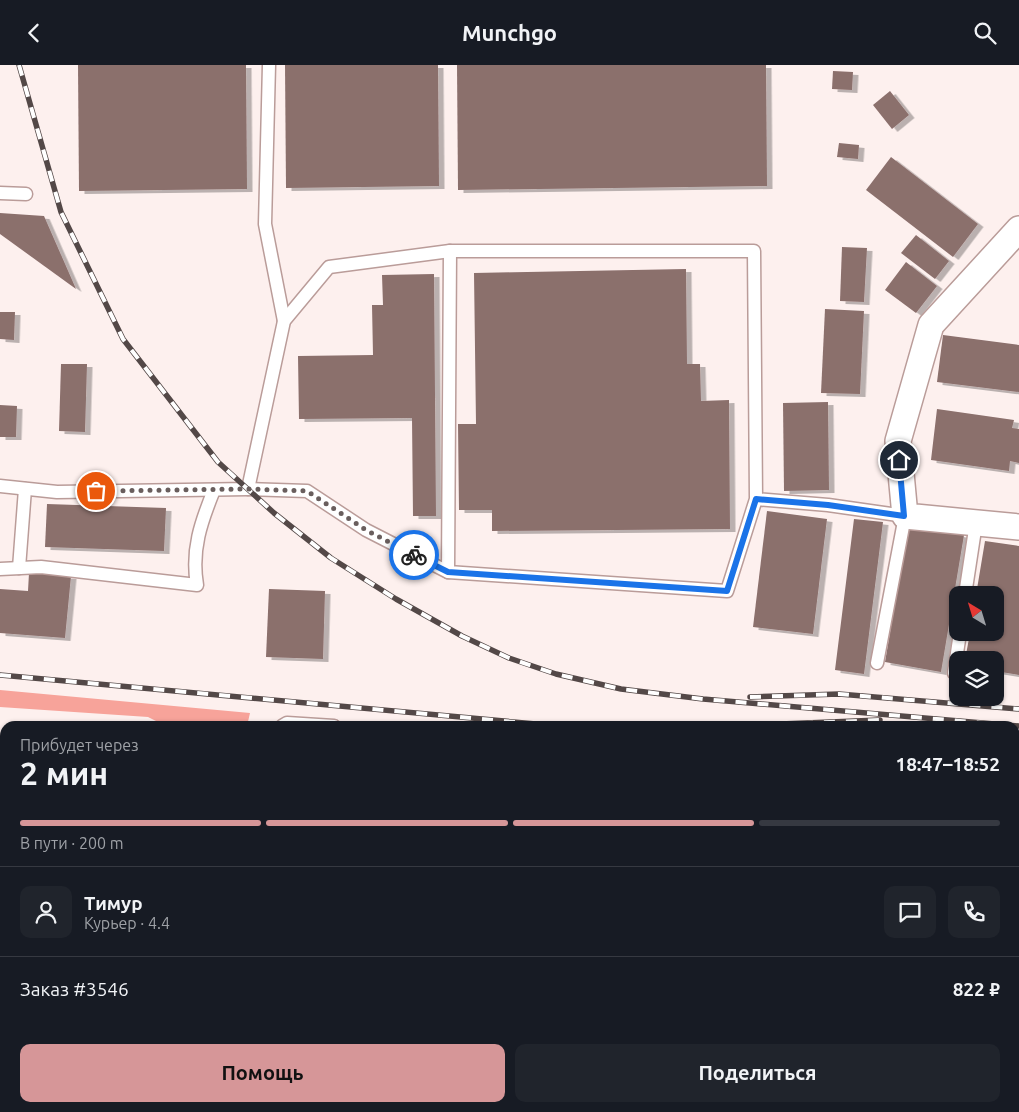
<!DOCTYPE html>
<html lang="ru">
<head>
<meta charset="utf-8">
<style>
  :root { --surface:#171b24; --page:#20242c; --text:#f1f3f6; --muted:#9ea1a6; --line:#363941; --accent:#d69698 }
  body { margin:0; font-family:Ubuntu,sans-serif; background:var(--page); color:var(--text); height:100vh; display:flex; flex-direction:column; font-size:19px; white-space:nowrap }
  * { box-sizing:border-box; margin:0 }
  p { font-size:16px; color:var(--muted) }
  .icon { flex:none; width:28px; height:28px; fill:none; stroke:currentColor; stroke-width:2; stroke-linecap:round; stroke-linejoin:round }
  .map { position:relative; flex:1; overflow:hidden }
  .drawer { position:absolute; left:0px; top:656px; width:1020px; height:391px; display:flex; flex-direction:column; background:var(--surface); border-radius:15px 15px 0 0; box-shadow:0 1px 4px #0004 }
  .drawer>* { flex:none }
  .needle { width:32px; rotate:322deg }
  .buttons { position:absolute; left:949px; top:521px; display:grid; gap:10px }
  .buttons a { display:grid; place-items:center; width:55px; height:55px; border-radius:10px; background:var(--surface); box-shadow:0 1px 4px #0004; font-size:25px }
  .pin { position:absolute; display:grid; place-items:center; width:42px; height:42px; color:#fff; margin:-21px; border:2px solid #fff; border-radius:50%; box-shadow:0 1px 5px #0007 }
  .courier { position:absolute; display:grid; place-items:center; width:50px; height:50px; margin:-25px; border:4px solid #1a73e8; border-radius:50%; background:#fff; color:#222; box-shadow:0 1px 6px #0007 }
  .summary em { font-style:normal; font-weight:700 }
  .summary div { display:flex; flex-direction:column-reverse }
  .summary { display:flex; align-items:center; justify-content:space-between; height:85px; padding:0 20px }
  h1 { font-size:32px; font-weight:700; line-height:38px }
  .bar { display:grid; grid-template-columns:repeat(4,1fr); gap:8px 5px; align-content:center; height:60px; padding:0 20px }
  .bar i { height:6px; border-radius:4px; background:var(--line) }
  .bar .on { background:var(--accent) }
  .bar p { grid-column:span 4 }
  .line { display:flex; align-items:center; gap:12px; padding:0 20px; border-top:1px solid var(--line) }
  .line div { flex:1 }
  .round { display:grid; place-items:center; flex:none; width:52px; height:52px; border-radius:10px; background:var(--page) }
  .action { display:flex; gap:10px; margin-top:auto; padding:10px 20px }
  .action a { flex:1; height:58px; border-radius:10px; background:var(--accent); color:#111; font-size:20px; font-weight:700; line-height:58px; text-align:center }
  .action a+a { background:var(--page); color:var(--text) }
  header { display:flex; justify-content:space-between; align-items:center; height:65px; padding:0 20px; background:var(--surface); font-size:22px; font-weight:700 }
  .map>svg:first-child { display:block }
  .forest { fill:#f7a39a }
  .building { fill:#8b6f6c; filter:url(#shadow) }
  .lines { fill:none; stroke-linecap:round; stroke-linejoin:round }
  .lane-casing { stroke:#ba9c99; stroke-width:15 }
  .street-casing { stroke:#ba9c99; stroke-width:28 }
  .secondary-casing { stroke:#ba9c99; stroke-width:30 }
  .lane { stroke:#fff; stroke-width:12 }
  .street { stroke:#fff; stroke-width:25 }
  .secondary { stroke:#fff; stroke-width:28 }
  .rail-casing { stroke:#534847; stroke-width:5.5 }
  .rail { stroke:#fff; stroke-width:4; stroke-dasharray:11; stroke-linecap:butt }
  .done { stroke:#695e5d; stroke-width:5; stroke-dasharray:0 9 }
  .route { stroke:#1a73e8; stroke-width:6 }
</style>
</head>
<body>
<header><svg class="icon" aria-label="back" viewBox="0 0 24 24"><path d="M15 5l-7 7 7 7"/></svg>Munchgo<svg class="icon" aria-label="search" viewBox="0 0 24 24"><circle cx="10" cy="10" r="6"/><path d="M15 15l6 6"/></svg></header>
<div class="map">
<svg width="1019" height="1047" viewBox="0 0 1019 1047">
  <defs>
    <filter id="shadow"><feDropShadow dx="5.5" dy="3" stdDeviation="0" flood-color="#0004"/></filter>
  </defs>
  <rect width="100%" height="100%" fill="#fdf0ee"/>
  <!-- forest -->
  <g class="forest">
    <path d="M0,625L250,648L247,661H159L160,658L148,652L0,642Z"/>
    <path d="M189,1043H283L282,1047H198Z"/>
  </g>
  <!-- building -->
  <g class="building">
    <path d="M78,0H246L247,124L79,126Z"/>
    <path d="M285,0H438L439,121L286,123Z"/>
    <path d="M457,0H766L767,121L458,125Z"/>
    <path d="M833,6L853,7L852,25L832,24Z"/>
    <path d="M890,26L909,50L892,64L873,40Z"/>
    <path d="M839,78L859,80L858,94L837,92Z"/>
    <path d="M891,92L978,159L953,192L866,125Z"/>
    <path d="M0,148L44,151L76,224L0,169Z"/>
    <path d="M916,170L949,196L935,214L901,188Z"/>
    <path d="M842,182L867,183L864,237L840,236Z"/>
    <path d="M906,197L937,221L916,248L885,225Z"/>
    <path d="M686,204L687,299H700L701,336L729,335L730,464L492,466V445H459L458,359H476L474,208Z"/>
    <path d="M434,209L436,451H413L412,353L299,354L298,291L373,290L372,240H383L382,210Z"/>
    <path d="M825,244L864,246L860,329L821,328Z"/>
    <path d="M0,247H15L14,275L0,274Z"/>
    <path d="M943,270L1019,280V327L937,317Z"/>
    <path d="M61,299H87L85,367L59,366Z"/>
    <path d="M828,337L829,425L784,426L783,338Z"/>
    <path d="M0,340L17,341L16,372H0Z"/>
    <path d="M937,344L1014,355L1012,363L1019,364V398L1010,396L1009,406L931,395Z"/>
    <path d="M47,439L166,443L164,486L45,482Z"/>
    <path d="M767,446L827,454L813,569L753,562Z"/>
    <path d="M854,454L883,457L864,609L835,605Z"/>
    <path d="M908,461L964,470L941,607L885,597Z"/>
    <path d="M985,476L1019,481V610L995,606V595H965L970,568H995V530H976Z"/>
    <path d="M29,508L71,511L65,573L0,568V524L28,526Z"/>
    <path d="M269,524L325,526L323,594L266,592Z"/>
    <rect x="1015" y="744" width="4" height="19"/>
    <path d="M5,1000V1042H30L27,1047H0V1008Z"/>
    <path d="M379,1042H414L413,1047H379Z"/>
    <path d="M514,1042H681L680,1047H513Z"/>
  </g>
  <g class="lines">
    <defs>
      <g id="lane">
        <path d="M269,0L265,159L284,256"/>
        <path d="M0,128L26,129"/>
        <path d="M0,421L57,427L248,424L284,256L329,202L450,186"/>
        <path d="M248,424L307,426L366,465L448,507"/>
        <path d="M756,434L727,526L448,507L450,186H754L756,434L828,440L905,451L877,598"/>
        <path d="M19,503L25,424"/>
        <path d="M0,504L41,502L197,520C191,485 201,457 214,425"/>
        <path d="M965,530L976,458"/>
        <path d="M954,608L960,568"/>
        <path d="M282,661L287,658L334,661"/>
        <path d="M0,677L5,678"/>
        <path d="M0,892L5,893"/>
        <path d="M1015,909L1019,894"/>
        <path d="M917,1042L923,1047"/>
        <path d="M469,1044L477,1047"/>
        <path d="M324,1047L326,1042"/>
        <path d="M693,1047L695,1042"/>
      </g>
      <g id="street">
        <path d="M1019,164L931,260L898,376L905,451L1019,462"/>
        <path d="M0,978L5,971"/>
      </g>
      <g id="secondary">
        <path d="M0,749L5,751"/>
        <path d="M1015,958H1019"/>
      </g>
    </defs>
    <!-- lane casing -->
    <use href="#lane" class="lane-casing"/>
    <!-- street casing -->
    <use href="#street" class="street-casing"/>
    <!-- secondary casing -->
    <use href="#secondary" class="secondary-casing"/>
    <!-- lane -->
    <use href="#lane" class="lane"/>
    <!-- street -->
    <use href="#street" class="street"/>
    <!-- secondary -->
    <use href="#secondary" class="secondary"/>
    <defs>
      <g id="rail">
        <path d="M19,0L61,147L123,274L218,397L274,448L331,493L396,534L462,571L509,593L556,609L621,624L703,634L1019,661"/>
        <path d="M0,610L558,661"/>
        <path d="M750,632L839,629L1019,644"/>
        <path d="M758,660L880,655"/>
        <path d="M1015,698H1019"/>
      </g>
    </defs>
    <!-- rail casing -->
    <use href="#rail" class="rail-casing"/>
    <!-- rail -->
    <use href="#rail" class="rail"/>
  </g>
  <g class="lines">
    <!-- done -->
    <path class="done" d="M96,426L248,424L307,426L366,465L414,490"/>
    <!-- route -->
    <path class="route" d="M414,490L448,507L727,526L756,434L828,440L904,451L899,395"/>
  </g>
</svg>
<div class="buttons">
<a><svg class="needle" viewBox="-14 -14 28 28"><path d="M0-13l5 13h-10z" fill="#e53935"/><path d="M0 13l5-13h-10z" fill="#9ea1a6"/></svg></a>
<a><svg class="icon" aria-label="layers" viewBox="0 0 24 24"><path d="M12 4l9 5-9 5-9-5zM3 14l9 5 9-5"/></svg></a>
</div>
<div class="pin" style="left:96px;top:426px;background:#ea580c"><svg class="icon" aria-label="bag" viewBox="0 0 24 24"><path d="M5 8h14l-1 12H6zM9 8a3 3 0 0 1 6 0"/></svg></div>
<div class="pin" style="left:899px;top:395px;background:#1f2937"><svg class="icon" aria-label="home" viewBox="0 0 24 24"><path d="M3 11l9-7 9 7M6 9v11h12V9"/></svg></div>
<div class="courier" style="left:414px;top:490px"><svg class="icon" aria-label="bike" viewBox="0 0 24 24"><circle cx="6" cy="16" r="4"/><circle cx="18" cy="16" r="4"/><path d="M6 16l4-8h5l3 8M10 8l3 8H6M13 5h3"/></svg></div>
<section class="drawer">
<div class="summary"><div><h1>2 мин</h1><p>Прибудет через</p></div><em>18:47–18:52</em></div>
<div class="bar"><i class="on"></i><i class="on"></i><i class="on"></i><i></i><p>В пути · 200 m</p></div>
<div class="line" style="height:90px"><a class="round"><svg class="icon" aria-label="person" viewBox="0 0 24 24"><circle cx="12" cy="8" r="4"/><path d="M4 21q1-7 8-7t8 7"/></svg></a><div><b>Тимур</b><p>Курьер · 4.4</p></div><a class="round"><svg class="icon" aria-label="chat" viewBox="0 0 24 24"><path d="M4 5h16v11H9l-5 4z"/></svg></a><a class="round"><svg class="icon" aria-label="phone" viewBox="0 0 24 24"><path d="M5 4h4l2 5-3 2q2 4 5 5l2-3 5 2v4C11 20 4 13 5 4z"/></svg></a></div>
<div class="line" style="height:65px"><div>Заказ #3546</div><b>822 ₽</b></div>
<div class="action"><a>Помощь</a><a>Поделиться</a></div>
</section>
</div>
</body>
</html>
